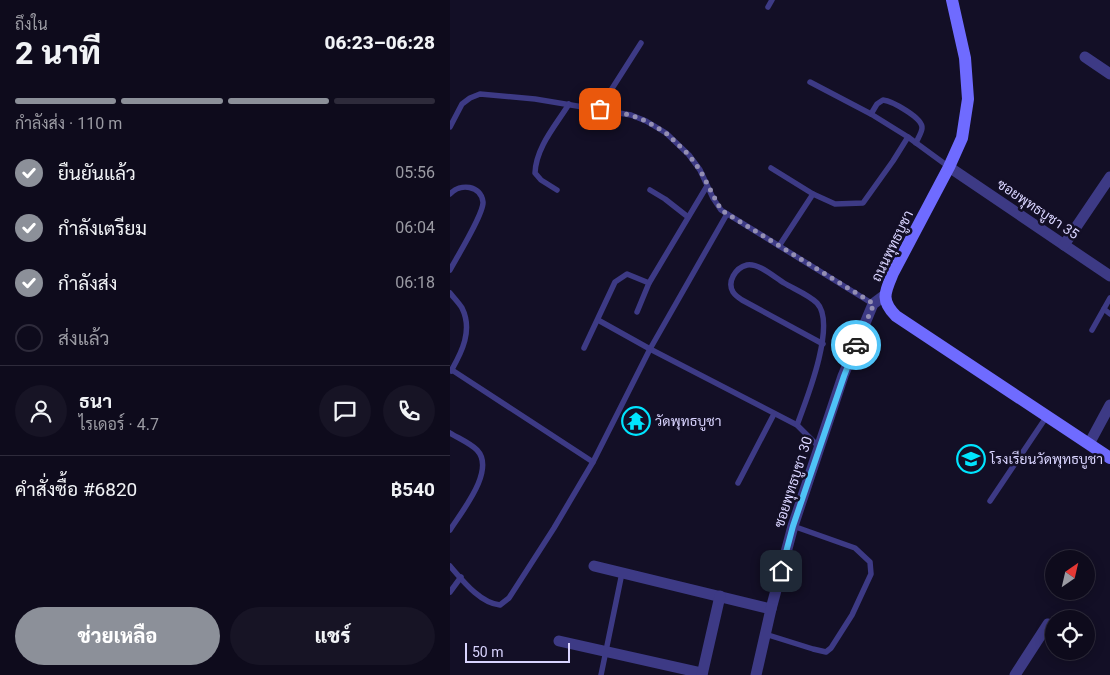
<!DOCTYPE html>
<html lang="th">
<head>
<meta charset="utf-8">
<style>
  :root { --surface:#0e0b1c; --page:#171425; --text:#f1f3f6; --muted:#9b9ba3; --line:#2e2b3b; --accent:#8c9099 }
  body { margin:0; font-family:Roboto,Sarabun,sans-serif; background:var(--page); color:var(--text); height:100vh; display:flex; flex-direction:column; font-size:19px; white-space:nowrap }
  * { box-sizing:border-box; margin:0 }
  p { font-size:16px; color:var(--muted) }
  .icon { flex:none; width:28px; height:28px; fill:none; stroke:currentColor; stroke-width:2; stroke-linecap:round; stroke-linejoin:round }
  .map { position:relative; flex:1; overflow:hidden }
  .details { display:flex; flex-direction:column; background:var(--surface); width:450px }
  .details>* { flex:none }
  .needle { width:32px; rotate:34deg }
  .fabs { position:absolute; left:595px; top:550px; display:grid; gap:10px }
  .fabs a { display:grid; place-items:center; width:50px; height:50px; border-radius:50%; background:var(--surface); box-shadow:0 2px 12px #0003,0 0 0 1px var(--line); font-size:25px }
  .scale { position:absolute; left:15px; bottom:12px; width:105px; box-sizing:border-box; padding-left:5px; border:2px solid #d9d4ff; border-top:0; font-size:14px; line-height:18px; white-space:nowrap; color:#d9d4ff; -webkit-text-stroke:4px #130f26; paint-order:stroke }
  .pin { position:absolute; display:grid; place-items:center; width:42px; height:42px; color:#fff; margin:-21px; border-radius:10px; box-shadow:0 2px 8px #0006 }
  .courier { position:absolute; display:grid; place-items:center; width:50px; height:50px; margin:-25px; border:4px solid #4fc3f7; border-radius:50%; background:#fff; color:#222; box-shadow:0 1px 6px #0007 }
  .head em { font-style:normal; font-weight:800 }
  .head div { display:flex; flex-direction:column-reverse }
  .head { display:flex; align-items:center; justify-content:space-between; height:85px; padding:0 15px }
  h1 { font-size:32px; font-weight:800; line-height:38px }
  .bar { display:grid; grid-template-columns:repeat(4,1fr); gap:8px 5px; align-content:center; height:60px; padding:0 15px }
  .bar i { height:6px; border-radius:4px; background:var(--line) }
  .bar .current { background:var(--accent) }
  .bar p { grid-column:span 4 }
  .line { display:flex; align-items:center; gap:12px; padding:0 15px; border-top:1px solid var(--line) }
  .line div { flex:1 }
  .round { display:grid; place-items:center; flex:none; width:52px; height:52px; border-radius:26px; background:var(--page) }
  ol { padding:0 15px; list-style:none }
  li { display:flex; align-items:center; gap:15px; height:55px }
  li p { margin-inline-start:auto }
  li .icon { padding:5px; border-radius:50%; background:var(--accent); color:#fff; stroke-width:4 }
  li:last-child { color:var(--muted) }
  li i { width:28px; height:28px; border:2px solid var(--line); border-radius:50% }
  .action { display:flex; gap:10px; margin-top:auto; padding:10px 15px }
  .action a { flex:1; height:58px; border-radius:30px; background:var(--accent); color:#fff; font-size:20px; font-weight:800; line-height:58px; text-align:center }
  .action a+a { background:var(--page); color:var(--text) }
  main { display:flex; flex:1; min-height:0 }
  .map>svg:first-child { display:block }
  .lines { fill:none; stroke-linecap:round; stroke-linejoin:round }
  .lane { stroke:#3d3a85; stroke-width:5.5 }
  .street { stroke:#3d3a85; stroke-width:11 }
  .secondary { stroke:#6f6bff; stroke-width:12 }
  .done { stroke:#948fb3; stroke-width:5; stroke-dasharray:0 9 }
  .route { stroke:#4fc3f7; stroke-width:6 }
  .labels { text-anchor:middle; stroke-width:5; stroke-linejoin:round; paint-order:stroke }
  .street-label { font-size:14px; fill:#d9d4ff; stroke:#130f26 }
  .poi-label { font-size:14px; fill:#d9d4ff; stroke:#130f26; text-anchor:start }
</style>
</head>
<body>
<main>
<section class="details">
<div class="head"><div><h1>2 นาที</h1><p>ถึงใน</p></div><em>06:23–06:28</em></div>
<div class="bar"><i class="current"></i><i class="current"></i><i class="current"></i><i></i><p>กำลังส่ง · 110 m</p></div>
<ol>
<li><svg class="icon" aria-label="check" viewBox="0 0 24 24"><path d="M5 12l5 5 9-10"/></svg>ยืนยันแล้ว<p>05:56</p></li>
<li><svg class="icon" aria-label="check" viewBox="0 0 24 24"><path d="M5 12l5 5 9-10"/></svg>กำลังเตรียม<p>06:04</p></li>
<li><svg class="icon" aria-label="check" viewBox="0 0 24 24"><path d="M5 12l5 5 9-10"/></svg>กำลังส่ง<p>06:18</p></li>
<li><i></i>ส่งแล้ว</li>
</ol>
<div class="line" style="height:90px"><a class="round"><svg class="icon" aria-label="person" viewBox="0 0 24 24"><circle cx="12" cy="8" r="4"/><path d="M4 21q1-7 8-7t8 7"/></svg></a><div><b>ธนา</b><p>ไรเดอร์ · 4.7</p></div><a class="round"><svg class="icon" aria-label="chat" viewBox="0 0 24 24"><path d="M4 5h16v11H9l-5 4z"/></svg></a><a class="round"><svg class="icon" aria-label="phone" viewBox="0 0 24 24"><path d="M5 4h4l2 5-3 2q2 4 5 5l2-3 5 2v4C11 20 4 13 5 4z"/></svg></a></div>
<div class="line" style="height:65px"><div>คำสั่งซื้อ #6820</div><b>฿540</b></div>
<div class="action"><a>ช่วยเหลือ</a><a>แชร์</a></div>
</section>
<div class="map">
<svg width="660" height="675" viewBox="0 0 660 675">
  <rect width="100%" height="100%" fill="#130f26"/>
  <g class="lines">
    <!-- lane -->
    <g class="lane">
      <path d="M318,7L322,0"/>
      <path d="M360,82L421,114L458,137"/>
      <path d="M149,109L191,43"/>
      <path d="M421,114L427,104L433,100C442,101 473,118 472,128C472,132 468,138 466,143"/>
      <path d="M0,127L12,104L20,98L30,94L85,99L181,115L196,121L216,133L239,155L250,170L263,198L271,210L423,304"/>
      <path d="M321,168L363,194"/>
      <path d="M107,190L91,180L85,173C86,147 106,125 119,104"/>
      <path d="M200,190L215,199L238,217"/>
      <path d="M0,194C10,183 31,185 33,202C34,213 7,257 0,270"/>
      <path d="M329,246L363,194L385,204L413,203L443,161L458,137L499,167"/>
      <path d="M0,293C4,298 9,303 12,308C23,330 12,352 1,371"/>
      <path d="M654,309L660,314"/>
      <path d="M187,312L199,283L257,186"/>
      <path d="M148,320L200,349L347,425L370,448"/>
      <path d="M642,330L660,298"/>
      <path d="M134,348L165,282L177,274L199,283"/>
      <path d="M2,370L143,462"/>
      <path d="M347,425C356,401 387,324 367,303C359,295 344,289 334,283C324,277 309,263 297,265C285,268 277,282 283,292C285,295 289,298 292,300L373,344"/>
      <path d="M0,433C8,438 20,443 27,450C46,470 12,511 0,530"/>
      <path d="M288,483L324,414"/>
      <path d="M540,501L597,416"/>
      <path d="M0,566C13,581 30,603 50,605L59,598L104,528L143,462L200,349L277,214"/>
      <path d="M0,592L11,577"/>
      <path d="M315,634L363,649L376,652L381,648L402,615L421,574L420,562L405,548L343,526"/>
      <path d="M151,675L172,573"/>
    </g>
    <!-- street -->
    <g class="street">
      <path d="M635,57L660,74"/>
      <path d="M499,167L660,276"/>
      <path d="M614,245L660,177"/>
      <path d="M639,444L660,405"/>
      <path d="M144,566L321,609"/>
      <path d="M109,641L252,673"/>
      <path d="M252,675L270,596"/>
      <path d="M306,675L321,609L343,526L393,376L423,304L435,295"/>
      <path d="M565,675L598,624"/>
    </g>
    <!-- secondary -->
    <path class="secondary" d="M502,0L515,58L518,99L512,138L499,167L443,273C435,292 430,300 446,316L660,458"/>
  </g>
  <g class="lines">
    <!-- done -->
    <path class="done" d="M150,109L181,115L196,121L216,133L239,155L250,170L271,210L424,304L406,345"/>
    <!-- route -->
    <path class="route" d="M331,571L343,526L394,376L406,345"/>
  </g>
  <!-- icons -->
  <defs>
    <symbol id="temple-ring" viewBox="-11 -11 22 22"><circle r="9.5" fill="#130f26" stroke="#00e5ff" stroke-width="1.5"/><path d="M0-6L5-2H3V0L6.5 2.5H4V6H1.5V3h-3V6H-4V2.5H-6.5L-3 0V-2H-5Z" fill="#00e5ff"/></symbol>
    <symbol id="school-ring" viewBox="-11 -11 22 22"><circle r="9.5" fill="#130f26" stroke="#00e5ff" stroke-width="1.5"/><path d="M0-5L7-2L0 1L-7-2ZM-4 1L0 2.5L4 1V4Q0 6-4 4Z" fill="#00e5ff"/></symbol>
  </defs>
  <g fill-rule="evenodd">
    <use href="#temple-ring" x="170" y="405" width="32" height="32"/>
    <use href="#school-ring" x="505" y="443" width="32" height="32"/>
  </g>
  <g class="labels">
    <!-- street labels -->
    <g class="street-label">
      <text transform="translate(588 209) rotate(34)" y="5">ซอยพุทธบูชา 35</text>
      <text transform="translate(442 246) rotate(-64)" y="5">ถนนพุทธบูชา</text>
      <text transform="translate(343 482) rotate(-72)" y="5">ซอยพุทธบูชา 30</text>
    </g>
    <!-- poi labels -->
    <g class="poi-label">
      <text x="205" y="426">วัดพุทธบูชา</text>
      <text x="540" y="464">โรงเรียนวัดพุทธบูชา</text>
    </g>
  </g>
</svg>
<div class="fabs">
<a><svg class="needle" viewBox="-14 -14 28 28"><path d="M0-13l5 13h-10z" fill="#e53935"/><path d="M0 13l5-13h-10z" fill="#9b9ba3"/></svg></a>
<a><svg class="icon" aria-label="locate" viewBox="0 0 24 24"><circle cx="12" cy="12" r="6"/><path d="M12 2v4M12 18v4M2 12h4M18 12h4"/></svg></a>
</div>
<div class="scale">50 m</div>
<div class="pin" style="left:150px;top:109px;background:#ea580c"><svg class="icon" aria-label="bag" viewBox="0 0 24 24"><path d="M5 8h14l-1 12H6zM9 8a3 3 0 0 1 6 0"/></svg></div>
<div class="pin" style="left:331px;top:571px;background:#1f2937"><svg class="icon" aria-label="home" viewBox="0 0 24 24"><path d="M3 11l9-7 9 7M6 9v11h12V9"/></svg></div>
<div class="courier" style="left:406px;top:345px"><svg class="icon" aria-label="car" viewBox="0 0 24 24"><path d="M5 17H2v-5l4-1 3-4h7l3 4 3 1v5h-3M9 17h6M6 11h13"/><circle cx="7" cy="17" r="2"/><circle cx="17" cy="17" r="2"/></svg></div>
</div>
</main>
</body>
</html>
